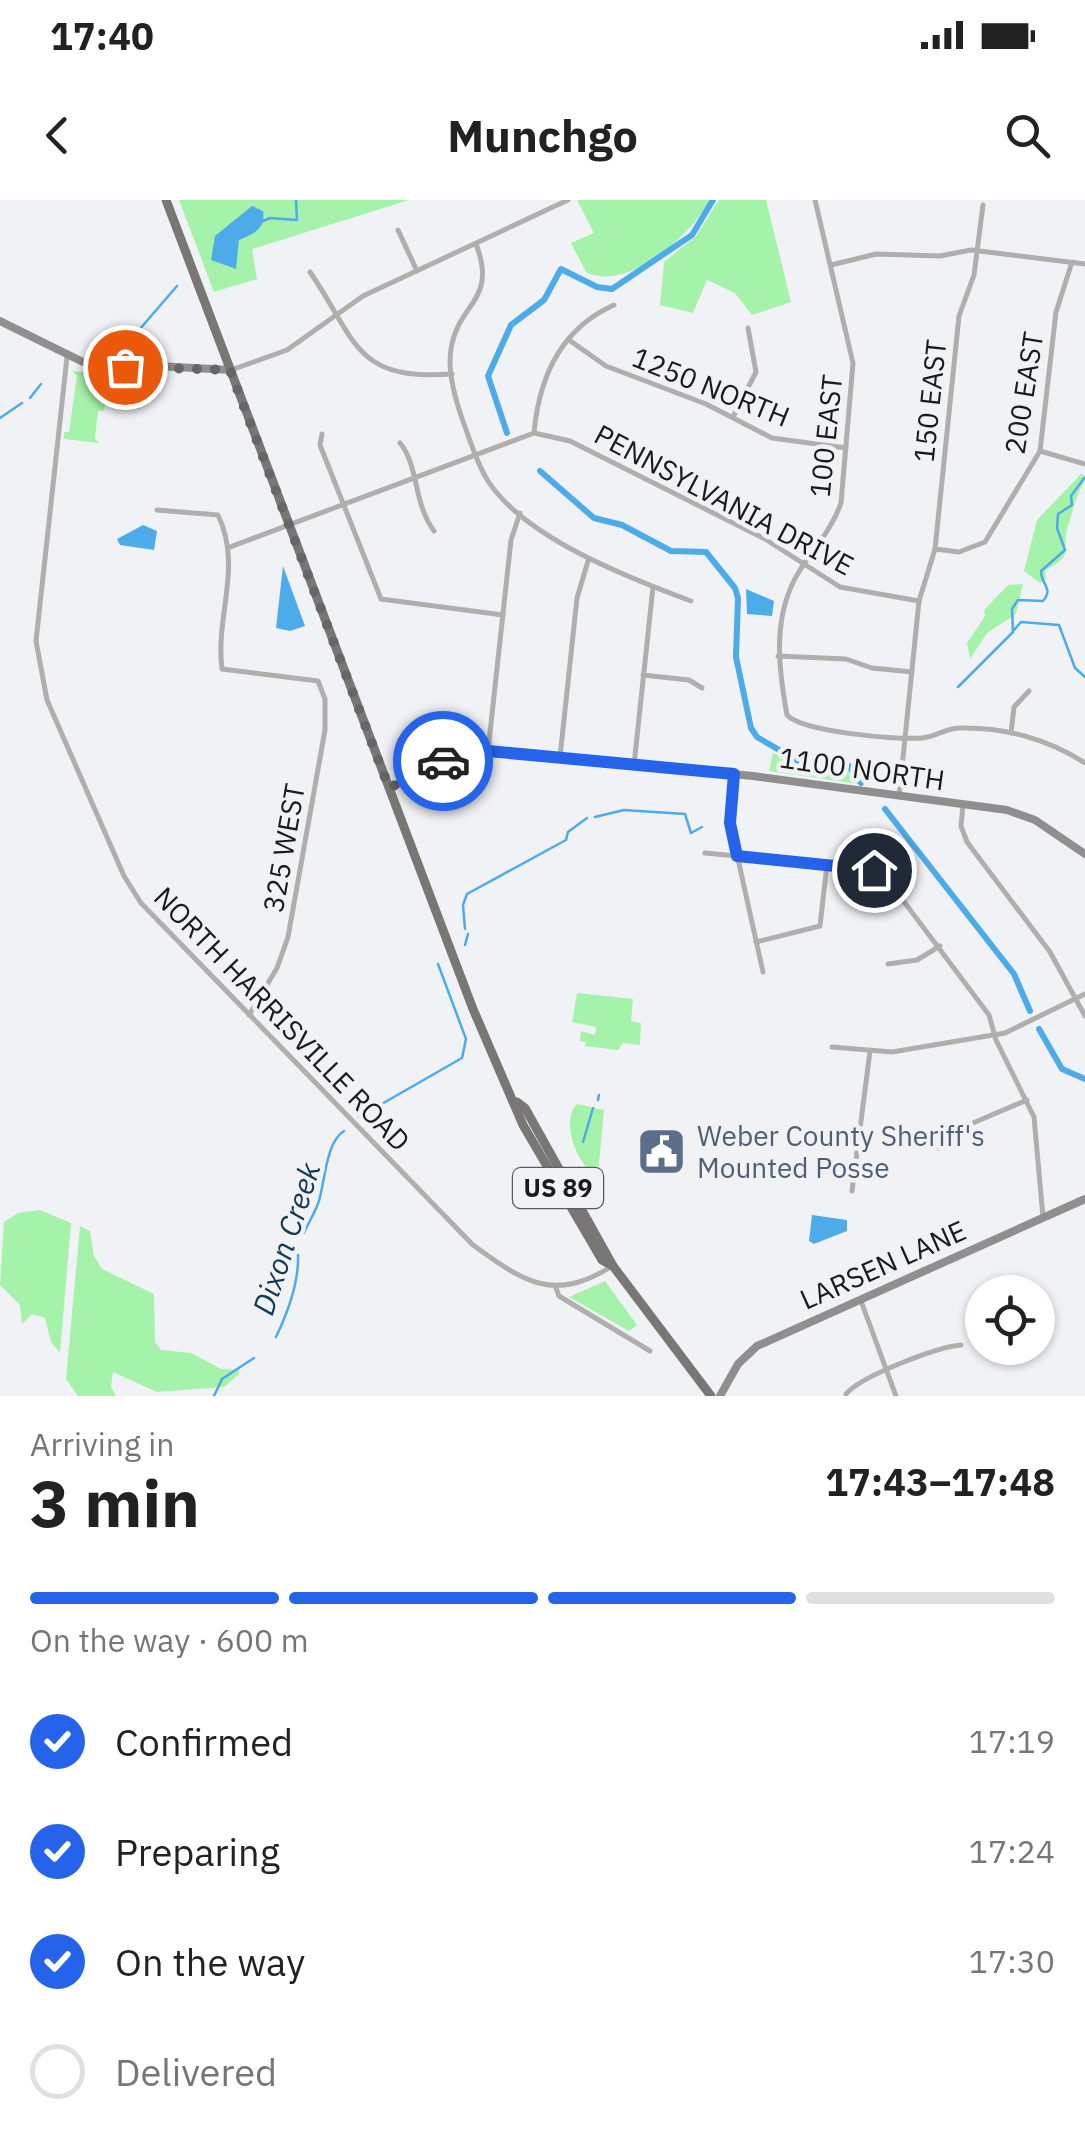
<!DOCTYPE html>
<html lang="en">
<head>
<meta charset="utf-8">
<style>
  :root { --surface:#fff; --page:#f2f2f2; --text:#222; --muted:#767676; --line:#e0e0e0; --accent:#2563eb }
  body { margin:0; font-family:"IBM Plex Sans",sans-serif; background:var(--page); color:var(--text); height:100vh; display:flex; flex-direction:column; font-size:38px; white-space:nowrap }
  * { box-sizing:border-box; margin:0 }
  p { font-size:32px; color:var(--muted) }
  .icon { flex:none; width:55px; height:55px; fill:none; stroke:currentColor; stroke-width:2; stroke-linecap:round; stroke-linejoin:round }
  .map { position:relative; height:1196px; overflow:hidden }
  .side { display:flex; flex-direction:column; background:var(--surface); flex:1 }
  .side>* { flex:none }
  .tools { position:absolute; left:965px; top:1075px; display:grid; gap:20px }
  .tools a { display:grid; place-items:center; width:90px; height:90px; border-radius:50%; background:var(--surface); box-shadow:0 2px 8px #0004; font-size:50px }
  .pin { position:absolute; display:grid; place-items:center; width:85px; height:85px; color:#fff; margin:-42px; border:5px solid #fff; border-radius:50%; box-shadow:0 2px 10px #0007 }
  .courier { position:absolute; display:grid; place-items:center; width:100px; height:100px; margin:-50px; border:8px solid #2563eb; border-radius:50%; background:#fff; color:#222; box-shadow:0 2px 12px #0007 }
  .headline em { font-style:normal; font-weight:700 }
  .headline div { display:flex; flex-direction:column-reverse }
  .headline { display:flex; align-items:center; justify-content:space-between; height:170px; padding:0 30px }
  h1 { font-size:65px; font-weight:700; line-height:75px }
  .bar { display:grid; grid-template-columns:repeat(4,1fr); gap:15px 10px; align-content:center; height:120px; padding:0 30px }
  .bar i { height:12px; border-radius:8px; background:var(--line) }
  .bar .active { background:var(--accent) }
  .bar p { grid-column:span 4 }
  ol { padding:0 30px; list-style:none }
  li { display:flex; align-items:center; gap:30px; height:110px }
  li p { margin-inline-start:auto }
  li .icon { padding:10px; border-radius:50%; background:var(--accent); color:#fff; stroke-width:4 }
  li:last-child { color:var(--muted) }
  li i { width:55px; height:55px; border:5px solid var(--line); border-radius:50% }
  .status { display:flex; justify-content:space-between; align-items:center; height:70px; padding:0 50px; background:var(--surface); direction:ltr }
  .status svg { height:28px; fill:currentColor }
  header { display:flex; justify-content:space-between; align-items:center; height:130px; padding:0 30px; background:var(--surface); font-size:45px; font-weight:700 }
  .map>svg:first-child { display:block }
  .green { fill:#a5f3aa }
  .water { fill:#4eabe9 }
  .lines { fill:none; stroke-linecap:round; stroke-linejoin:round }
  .stream { stroke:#4eabe9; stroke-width:2.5 }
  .canal { stroke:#4eabe9; stroke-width:6 }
  .street { stroke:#b0afae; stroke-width:5 }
  .secondary { stroke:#908e8e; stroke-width:8 }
  .primary { stroke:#797776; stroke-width:9 }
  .done { stroke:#656667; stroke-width:10; stroke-dasharray:0 18 }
  .route { stroke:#2563eb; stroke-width:12 }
  .labels { text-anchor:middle; stroke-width:9; stroke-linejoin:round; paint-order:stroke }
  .shield { fill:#f1f2f5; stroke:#5a5b5c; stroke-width:2.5 }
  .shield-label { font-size:25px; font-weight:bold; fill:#1a1a1b }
  .street-label { font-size:28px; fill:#1a1a1b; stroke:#f1f2f5 }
  .service-label { font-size:28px; fill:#4e5e75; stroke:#f1f2f5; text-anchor:start }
  .water-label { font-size:30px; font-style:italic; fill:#133a54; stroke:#f1f2f5 }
</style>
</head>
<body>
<div class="status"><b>17:40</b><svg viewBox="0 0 49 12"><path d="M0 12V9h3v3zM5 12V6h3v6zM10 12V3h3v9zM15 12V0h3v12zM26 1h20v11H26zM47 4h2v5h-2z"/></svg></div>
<header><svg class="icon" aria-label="back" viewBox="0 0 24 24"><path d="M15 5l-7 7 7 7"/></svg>Munchgo<svg class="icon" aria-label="search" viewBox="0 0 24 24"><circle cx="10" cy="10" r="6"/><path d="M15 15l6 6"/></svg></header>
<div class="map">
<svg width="1085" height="1196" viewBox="0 0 1085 1196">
  <rect width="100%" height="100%" fill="#f1f2f5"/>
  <!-- green -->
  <g class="green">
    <path d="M179,0H409L252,49L257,79L214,92Z"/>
    <path d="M577,0H710C691,35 628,93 586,72L571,43L594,33Z"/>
    <path d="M719,0H766L791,102L752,115L735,93L707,80L693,113L660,105L664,62L696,36Z"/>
    <path d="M72,171L143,177L140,209L105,205L104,211H98L95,238L99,243L64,239V232H69L77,176Z"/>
    <path d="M1082,273L1085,281C1077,293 1072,313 1068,326C1060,351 1077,354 1045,370L1046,380L1040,383L1024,371L1037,320Z"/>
    <path d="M1023,384L1016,414L987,433L970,459L967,443L985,416L984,410L1008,385Z"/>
    <path d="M773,553L808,570L846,568L860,584L769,571Z"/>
    <path d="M577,793L633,799L631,821L641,823L640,845L623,843L618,850L585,846L586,842L580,841L581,831L595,835L596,827L572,822Z"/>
    <path d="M577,904L604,910L598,974L602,978C579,972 559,921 577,904Z"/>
    <path d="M40,1010L71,1023L60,1153L51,1142L45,1118L32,1114L22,1124L20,1105L0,1085L4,1022L18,1013Z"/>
    <path d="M80,1026L90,1031L94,1056L102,1069L154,1094L155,1142L161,1150L191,1153L221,1169L239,1170V1174L224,1187L157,1192L113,1172L111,1187L116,1196H78L66,1179Z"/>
    <path d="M605,1081L637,1125L629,1131L569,1097Z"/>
  </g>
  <!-- water -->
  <g class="water">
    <path d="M252,6L263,11C266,29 253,34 239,40L236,69L211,60L215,36Z"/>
    <path d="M143,325L157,331L154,350L120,345L117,339Z"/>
    <path d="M283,366L305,426L290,431L276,428Z"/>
    <path d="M746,389L774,401L772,416L747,414Z"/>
    <path d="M812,1015L847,1020V1031L814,1044L809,1041Z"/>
  </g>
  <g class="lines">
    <!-- stream -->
    <g class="stream">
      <path d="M261,22L270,18L297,20L296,0"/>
      <path d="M120,152L177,86"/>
      <path d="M30,198L41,184"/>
      <path d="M0,218L22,203"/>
      <path d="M1014,430L1021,422L1059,425L1075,468L1085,477"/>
      <path d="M958,487L1013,432L1012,409L1018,400L1043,401C1054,388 1041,385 1041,371L1065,350L1057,328L1058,314L1072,305L1071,296L1085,277"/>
      <path d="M595,617L624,610L685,614L691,633L702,627"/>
      <path d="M465,729L463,705L467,694L566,640L568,632L587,618"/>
      <path d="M465,745L468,734"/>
      <path d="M598,900L599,895"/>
      <path d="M359,917L462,858L466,839L438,764"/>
      <path d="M583,942L593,908"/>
      <path d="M304,1033C309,1021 318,1008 320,997C325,978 327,941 344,931"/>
      <path d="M276,1137C288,1112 299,1082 298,1055"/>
      <path d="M214,1196L222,1179L254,1158"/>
    </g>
    <!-- canal -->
    <g class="canal">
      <path d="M507,233L488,176L511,125L544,100L561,69L597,87L612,89L692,35L713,0"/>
      <path d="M540,271L594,318L622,325L671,351L706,352L735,388L738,398L736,457L751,528L757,537L803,564L849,566L861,583"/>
      <path d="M885,609L1014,774L1030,811"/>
      <path d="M1039,829L1062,869L1085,879"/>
    </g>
    <!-- street -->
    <g class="street">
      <path d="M815,0L853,163L841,303C832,329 815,347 800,370C772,414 778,466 787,515C803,532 896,540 922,538C935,537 946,528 960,528C1004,527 1048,539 1085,563"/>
      <path d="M398,30L417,71"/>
      <path d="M476,44C498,102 458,102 451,149C447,172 456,202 464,224C471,243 477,264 488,281C525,338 629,378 691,401"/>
      <path d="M831,65L876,54L940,56L971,50L1085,64"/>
      <path d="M310,72C357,140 353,181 452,174"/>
      <path d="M569,140L606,166L706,204L772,238L846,248"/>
      <path d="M67,157L36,441L47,500L124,676L141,703L473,1045C524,1082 554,1103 612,1066"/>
      <path d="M231,170L287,150L363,96L568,0"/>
      <path d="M733,217L756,172L748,128"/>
      <path d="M534,233C539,178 560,129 614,105"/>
      <path d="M322,234L320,245L381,399L503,415"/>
      <path d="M400,243C419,266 413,303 434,331"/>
      <path d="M1040,251L1085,264"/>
      <path d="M157,310L218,315C243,367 215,416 222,469L318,481L325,499V530L288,737L277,768L249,815"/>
      <path d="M230,347L534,233L570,241L765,339L840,387L919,401"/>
      <path d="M935,349L959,352L985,342L1040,251L1056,112L1072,62"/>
      <path d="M778,456L846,459L872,468L912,472"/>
      <path d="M643,475L689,480L702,488"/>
      <path d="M1011,533L1014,507L1029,491"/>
      <path d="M488,551L511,340L520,313"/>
      <path d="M560,557L577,398L588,361"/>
      <path d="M634,565L653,387"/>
      <path d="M733,574L730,623L763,772"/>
      <path d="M899,597L919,401L935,349L959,116L974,75L983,5"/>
      <path d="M963,605L961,626L967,642L1050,752L1085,816"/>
      <path d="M705,653L865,668L884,675L989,815L996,840L1034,917L1043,1017"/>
      <path d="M756,742L820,726L827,664"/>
      <path d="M888,764L917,760L940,746"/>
      <path d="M832,847L892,852L1005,833L1085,794"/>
      <path d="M939,948L966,926L1027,900"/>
      <path d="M852,991L870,851"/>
      <path d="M556,1088L559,1096L650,1151"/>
      <path d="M861,1101L896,1196"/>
      <path d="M846,1194C861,1176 937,1147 961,1145"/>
    </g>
    <!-- secondary -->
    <g class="secondary">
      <path d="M0,121L83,162L231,170"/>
      <path d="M389,588L473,550L753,576L1007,610L1035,620L1085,654"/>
      <path d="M720,1196L738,1164L757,1146L1085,999"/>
    </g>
    <!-- primary -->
    <g class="primary">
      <path d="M166,0L473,809L523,925L602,1060L613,1066"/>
      <path d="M517,902L525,908L613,1066L711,1196"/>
    </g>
  </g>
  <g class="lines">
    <!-- done -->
    <path class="done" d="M125,167L230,170L389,588L443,561"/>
    <!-- route -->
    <path class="route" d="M443,561L462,553L488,551L734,574L730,623L737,656L874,670"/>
  </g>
  <!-- icons -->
  <defs>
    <symbol id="civic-square" viewBox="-11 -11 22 22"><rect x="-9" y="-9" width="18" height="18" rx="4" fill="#5c6f8a" stroke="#f1f2f5"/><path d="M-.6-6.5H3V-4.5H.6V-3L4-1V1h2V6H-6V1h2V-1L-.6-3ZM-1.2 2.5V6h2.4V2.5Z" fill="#fff"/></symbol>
  </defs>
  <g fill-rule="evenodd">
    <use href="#civic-square" x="634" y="924" width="55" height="55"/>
  </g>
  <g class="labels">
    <!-- shield labels -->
    <rect class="shield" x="513" y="968" width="90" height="40" rx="8"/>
    <g class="shield-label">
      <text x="558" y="997">US 89</text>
    </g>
    <!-- street labels -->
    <g class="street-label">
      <text transform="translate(711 187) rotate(22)" y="10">1250 NORTH</text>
      <text transform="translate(1024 193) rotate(-81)" y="10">200 EAST</text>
      <text transform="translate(930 201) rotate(-84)" y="10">150 EAST</text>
      <text transform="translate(826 236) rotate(-84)" y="10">100 EAST</text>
      <text transform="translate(724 300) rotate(28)" y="10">PENNSYLVANIA DRIVE</text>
      <text transform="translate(862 569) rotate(8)" y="10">1100 NORTH</text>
      <text transform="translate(284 648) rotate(-80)" y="10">325 WEST</text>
      <text transform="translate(282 819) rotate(46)" y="10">NORTH HARRISVILLE ROAD</text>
      <text transform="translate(883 1065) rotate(-24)" y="10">LARSEN LANE</text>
    </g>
    <!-- service labels -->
    <g class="service-label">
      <text x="697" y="946">Weber County Sheriff's<tspan x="697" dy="32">Mounted Posse</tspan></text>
    </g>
    <!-- water labels -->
    <g class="water-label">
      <text transform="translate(287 1039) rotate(-72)" y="10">Dixon Creek</text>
    </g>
  </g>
</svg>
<div class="tools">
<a><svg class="icon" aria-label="locate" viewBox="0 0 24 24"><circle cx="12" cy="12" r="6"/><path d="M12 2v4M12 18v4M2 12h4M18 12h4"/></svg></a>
</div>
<div class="pin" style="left:125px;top:167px;background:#ea580c"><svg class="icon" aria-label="bag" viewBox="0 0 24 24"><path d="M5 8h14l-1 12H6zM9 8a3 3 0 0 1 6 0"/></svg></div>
<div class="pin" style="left:874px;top:670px;background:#1f2937"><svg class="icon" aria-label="home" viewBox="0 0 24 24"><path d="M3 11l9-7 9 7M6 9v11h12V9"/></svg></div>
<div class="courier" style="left:443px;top:561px"><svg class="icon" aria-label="car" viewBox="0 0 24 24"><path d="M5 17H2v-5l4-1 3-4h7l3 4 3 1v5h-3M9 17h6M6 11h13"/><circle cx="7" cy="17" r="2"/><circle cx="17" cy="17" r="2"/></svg></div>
</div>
<section class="side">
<div class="headline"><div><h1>3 min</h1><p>Arriving in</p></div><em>17:43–17:48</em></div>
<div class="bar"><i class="active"></i><i class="active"></i><i class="active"></i><i></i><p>On the way · 600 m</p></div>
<ol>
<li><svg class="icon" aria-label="check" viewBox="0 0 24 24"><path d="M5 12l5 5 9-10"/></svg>Confirmed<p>17:19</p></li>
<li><svg class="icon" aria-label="check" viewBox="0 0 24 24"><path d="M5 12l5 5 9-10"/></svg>Preparing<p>17:24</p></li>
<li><svg class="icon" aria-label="check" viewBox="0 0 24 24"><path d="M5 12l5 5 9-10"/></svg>On the way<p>17:30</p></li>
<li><i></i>Delivered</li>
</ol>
</section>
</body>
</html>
